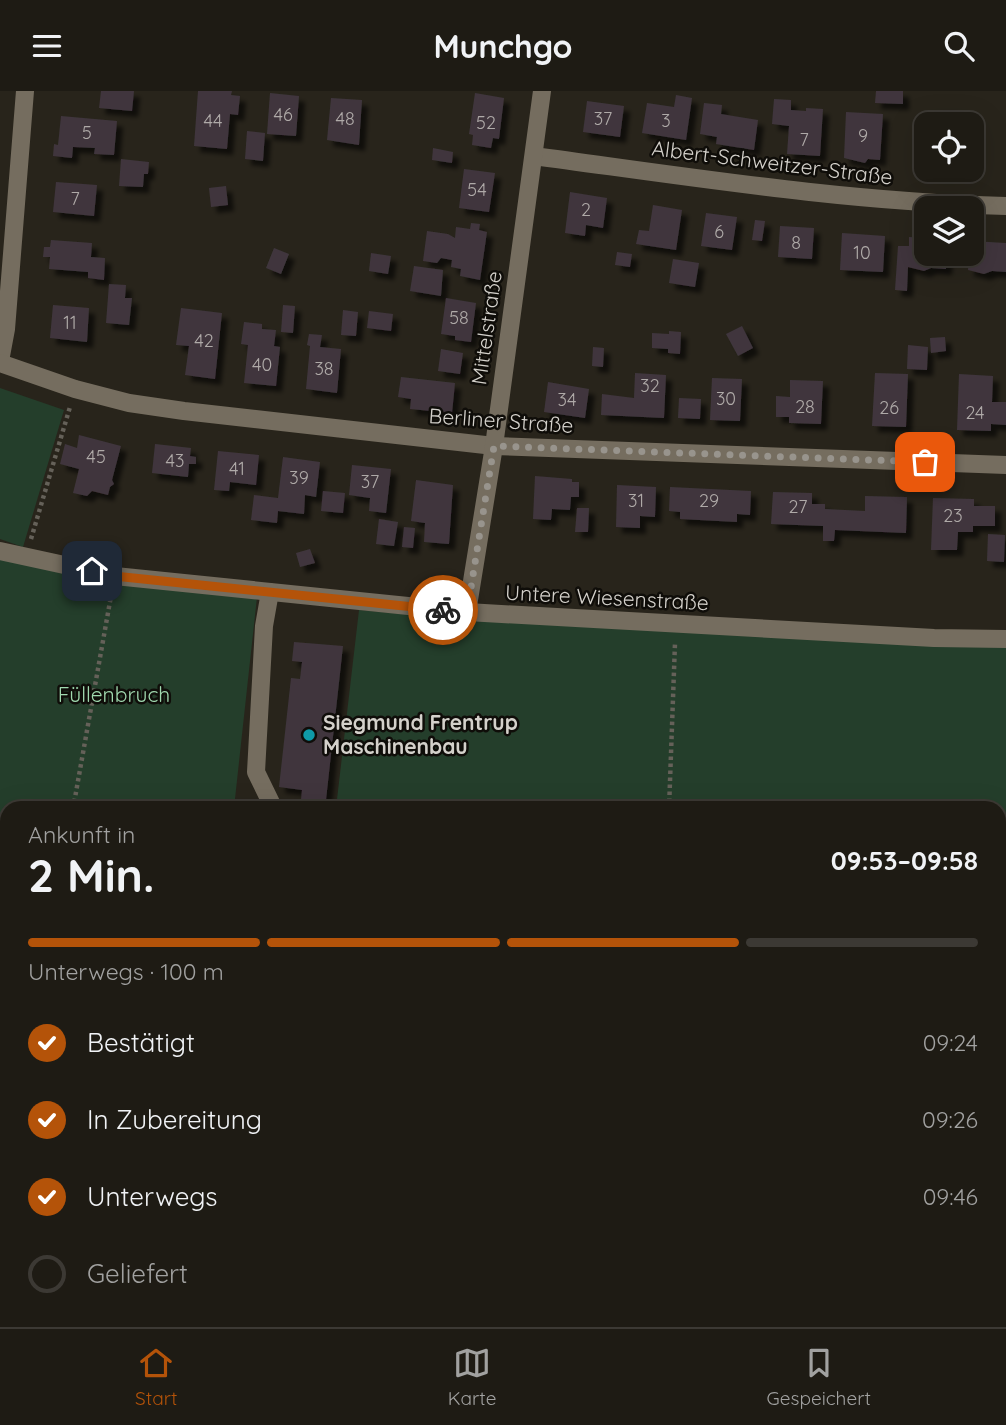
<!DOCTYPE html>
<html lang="de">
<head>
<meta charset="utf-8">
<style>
  :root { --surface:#1e1b14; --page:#2b2822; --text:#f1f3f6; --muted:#a1a1a0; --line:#3c3934; --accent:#b45309 }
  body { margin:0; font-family:Quicksand,sans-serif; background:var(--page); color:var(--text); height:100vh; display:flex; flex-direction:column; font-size:26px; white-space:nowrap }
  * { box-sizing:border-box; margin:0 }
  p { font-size:23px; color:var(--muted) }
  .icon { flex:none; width:38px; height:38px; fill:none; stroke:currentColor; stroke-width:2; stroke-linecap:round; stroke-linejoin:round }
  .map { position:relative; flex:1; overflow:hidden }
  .side { position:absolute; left:0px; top:710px; width:1006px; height:527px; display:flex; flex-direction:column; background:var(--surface); border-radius:21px 21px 0 0; box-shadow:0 7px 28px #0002,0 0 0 2px var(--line) }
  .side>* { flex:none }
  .fabs { position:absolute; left:914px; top:21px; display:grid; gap:14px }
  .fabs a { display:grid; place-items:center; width:70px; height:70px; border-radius:14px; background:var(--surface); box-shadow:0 7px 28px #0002,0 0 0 2px var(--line); font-size:35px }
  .pin { position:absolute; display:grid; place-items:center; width:60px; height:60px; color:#fff; margin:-30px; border-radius:14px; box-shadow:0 4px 10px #0006 }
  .courier { position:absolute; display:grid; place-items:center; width:70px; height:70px; margin:-35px; border:5px solid #b45309; border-radius:50%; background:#fff; color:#222; box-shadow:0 2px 9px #0007 }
  .headline em { font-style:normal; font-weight:800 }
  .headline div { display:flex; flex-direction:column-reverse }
  .headline { display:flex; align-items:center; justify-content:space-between; height:119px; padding:0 28px }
  h1 { font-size:46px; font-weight:800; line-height:52px }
  .bar { display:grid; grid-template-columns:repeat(4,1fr); gap:10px 7px; align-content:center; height:84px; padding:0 28px }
  .bar i { height:9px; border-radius:5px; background:var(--line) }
  .bar .on { background:var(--accent) }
  .bar p { grid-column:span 4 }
  ol { padding:0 28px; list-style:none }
  li { display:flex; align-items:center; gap:21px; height:77px }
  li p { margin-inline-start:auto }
  li .icon { padding:7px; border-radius:50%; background:var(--accent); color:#fff; stroke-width:4 }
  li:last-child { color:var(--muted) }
  li i { width:38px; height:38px; border:4px solid var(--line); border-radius:50% }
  header { display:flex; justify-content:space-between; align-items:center; height:91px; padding:0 28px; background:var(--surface); font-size:32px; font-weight:800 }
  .menu { display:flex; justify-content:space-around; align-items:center; height:98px; border-top:2px solid var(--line); background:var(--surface); font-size:19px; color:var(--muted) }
  .menu a { display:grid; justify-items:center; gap:4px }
  .menu .on { color:var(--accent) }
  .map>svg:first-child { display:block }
  .green { fill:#243e2b }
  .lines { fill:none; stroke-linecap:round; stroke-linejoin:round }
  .stream { stroke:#335c6c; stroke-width:7 }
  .building { fill:#3f363d; filter:url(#shadow) }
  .path { stroke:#656159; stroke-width:4.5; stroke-dasharray:3.5 3.5; stroke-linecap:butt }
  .minor { stroke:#756d5f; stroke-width:18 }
  .done { stroke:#98948d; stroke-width:7; stroke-dasharray:0 12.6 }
  .route { stroke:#b45309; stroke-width:9 }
  .culture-dot { fill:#0f9aa8; stroke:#0f0d09; stroke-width:2.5 }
  .labels { text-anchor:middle; stroke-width:5; stroke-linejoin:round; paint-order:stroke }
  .number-label { font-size:18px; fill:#afaaa8 }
  .street-label { font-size:21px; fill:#d4d1cb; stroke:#0f0d09 }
  .park-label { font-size:21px; fill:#a0d9af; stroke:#0f0d09 }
  .poi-label { font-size:21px; font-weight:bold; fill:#d4d1cb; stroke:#0f0d09; text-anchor:start }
</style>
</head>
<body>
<header><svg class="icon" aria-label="menu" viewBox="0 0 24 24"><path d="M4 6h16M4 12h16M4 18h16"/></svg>Munchgo<svg class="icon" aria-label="search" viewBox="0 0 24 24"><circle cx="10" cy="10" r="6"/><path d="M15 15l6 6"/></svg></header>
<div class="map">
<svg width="1006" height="1236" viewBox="0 0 1006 1236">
  <defs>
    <filter id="shadow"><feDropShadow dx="6" dy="6" stdDeviation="2" flood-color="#0009"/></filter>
  </defs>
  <rect width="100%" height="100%" fill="#28241b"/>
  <!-- green -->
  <g class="green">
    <path d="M0,297L64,319L23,456L0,448Z"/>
    <path d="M0,467L257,506L234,717L7,718V1230H999V718L336,717L359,519L486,530L1006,552V1236H0Z"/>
  </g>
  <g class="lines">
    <!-- stream -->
    <g class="stream">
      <path d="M999,1118L1006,1119"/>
      <path d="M531,1230L548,1236"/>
      <path d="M227,1236L234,1230"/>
    </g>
  </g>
  <!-- building -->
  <g class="building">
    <path d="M101,0H134L132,20L99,17Z"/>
    <path d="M198,0H232L231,4L240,5L238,24L230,23L227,58L194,55Z"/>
    <path d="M876,0H903V13L875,12Z"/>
    <path d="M270,2L299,5L296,45L267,43Z"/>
    <path d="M475,2L504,7L499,48L493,47L491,57L472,54L473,44L469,43Z"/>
    <path d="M676,4L692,7L686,49L642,42L647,12L674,16Z"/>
    <path d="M331,7L362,9L359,54L327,49Z"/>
    <path d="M774,8L791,9V19L806,20V17L823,18L820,65L787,63L789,35L772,33Z"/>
    <path d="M587,10L624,15L620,46L583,41Z"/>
    <path d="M704,12L722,14L721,23L758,29L754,59L716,53L717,46L700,43Z"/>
    <path d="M846,21L883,23L880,69L868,68L865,72L844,67Z"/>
    <path d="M61,25L117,30L114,64L94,63L95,57L73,56L72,67L53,65L54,53L58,54Z"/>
    <path d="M247,40L265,42L263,70L245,68Z"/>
    <path d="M433,57L453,61L452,72L432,69Z"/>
    <path d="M121,68L149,71L148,83H144L143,96L119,95Z"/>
    <path d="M464,78L495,82L489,121L459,117Z"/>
    <path d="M56,91L97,94L94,125L53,121Z"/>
    <path d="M226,95L228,114L211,116L209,97Z"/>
    <path d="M570,101L607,107L603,137L586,134L585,145L565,142Z"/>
    <path d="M653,114L682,119L676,159L636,153L639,139L649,140Z"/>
    <path d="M706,122L737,126L732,159L701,155Z"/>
    <path d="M755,129L765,130L762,150L752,149Z"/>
    <path d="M471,132L480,133L479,139L487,141L480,189L460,185L461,178L451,176L452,169L441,167L437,172L423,170L427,140L448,143L455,147L456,136L470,138Z"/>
    <path d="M780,135L814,137L812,168L778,166Z"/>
    <path d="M842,142L885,145L883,181L840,179Z"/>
    <path d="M909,146L926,147V163H947L946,178L931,177L924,180L908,176L907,200L895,199L898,155H909Z"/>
    <path d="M51,149L92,152L91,166L105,167L104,189L88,187V181L49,178L50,166H43L44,156H50Z"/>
    <path d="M971,150L1006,152V181L992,180L984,183L968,179Z"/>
    <path d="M274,157L289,163L281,183L266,177Z"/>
    <path d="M617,161L632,163L630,176L615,174Z"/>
    <path d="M371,162L391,165L388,183L369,180Z"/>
    <path d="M673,168L699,172L695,196L669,192Z"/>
    <path d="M414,175L443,179L441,205L410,200Z"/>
    <path d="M109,193L126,194L125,207H132L129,234L106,232Z"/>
    <path d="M446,207L476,212L471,251L455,249V245L441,243Z"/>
    <path d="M53,214L89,217L87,251L50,247Z"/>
    <path d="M283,214L295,215L293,242L281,241Z"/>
    <path d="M181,217L222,222L215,288L185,284L189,255L176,254Z"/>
    <path d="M343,219L358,221L356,245L341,244Z"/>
    <path d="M369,220L393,223L391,240L367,237Z"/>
    <path d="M244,231L262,233V238L276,239L274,255L280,256L276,295L244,292L248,254L241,253Z"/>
    <path d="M742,235L753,257L738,265L726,243Z"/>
    <path d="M669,240L681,241L680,263L668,262V258L652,257V242L669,243Z"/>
    <path d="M309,243L322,244L320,256L341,258L337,302L306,298L310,255L307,254Z"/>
    <path d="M945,246L946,260L931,262L930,247Z"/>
    <path d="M908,254L928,256L927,279L907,278Z"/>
    <path d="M593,256L604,257L603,276L592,275Z"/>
    <path d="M441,258L463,262L460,283L438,280Z"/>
    <path d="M635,282L666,284L664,327L601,324L602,303L634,307Z"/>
    <path d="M875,282L908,283L906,336L872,335Z"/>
    <path d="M959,283L993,285L992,311H1006V334L991,333V340L957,339Z"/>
    <path d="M401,286L455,292L452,322L410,318L411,308L398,306Z"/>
    <path d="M712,287L742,288L740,330L710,329Z"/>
    <path d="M790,289L823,290L821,333L789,332V326H776V305L790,306Z"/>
    <path d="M548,291L589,298L585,327L544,321Z"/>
    <path d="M679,307L701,308L700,328L678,327Z"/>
    <path d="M79,344L121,355L112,389L114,393L110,396L108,404L92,400L87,405L73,402L79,378L60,373L65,353L77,357Z"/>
    <path d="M155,353L191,357L190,365L196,366V373H189L188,386L152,382Z"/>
    <path d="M218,360L259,364L256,394L230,391L229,400L214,399Z"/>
    <path d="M283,366L320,371L316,406L305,404L304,423L278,420L277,432L251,429L254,404L278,407Z"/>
    <path d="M352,374L391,378L386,422L369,420L370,407L349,404Z"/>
    <path d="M535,385L572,388V391H579V406H571L570,419L552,418L551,429L533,428Z"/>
    <path d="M416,389L453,394L449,453L424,451L425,432L411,430Z"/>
    <path d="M617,394L656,396L655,426L640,425V437L616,436Z"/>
    <path d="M670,396L751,400L750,424L737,423V431L680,428V421L669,420Z"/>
    <path d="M323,400L345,402L343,422L321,420Z"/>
    <path d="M773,401L812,402V413H825V418L865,420V405L907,406L906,442L835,439L834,450H823V435L771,433Z"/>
    <path d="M933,407L974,408V415H995V435H973V441H958L957,459H931Z"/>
    <path d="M577,417H589L588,441H575Z"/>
    <path d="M379,428L398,431L394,455L376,453Z"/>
    <path d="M404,436L415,437L413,457L402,456Z"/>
    <path d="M988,443L1005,444L1004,471L987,470Z"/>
    <path d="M310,458L315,472L300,476L296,462Z"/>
    <path d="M294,551L343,555L325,718H300L302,699L279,696L291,587L300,588L302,571L292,570Z"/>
  </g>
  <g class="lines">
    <!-- path -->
    <g class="path">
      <path d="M31,448L70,316"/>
      <path d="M73,718L111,505"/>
      <path d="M669,718L675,552"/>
      <path d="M0,1115L7,1077"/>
    </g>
    <!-- minor -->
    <g class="minor">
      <path d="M534,65C691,86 847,111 1006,115"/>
      <path d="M0,270L6,238L25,0"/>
      <path d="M0,272L75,298L129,312L184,320L494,355L1006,374"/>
      <path d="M0,460L115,485L467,521L934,547L1006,548"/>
      <path d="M270,501L264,535L256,681L274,718"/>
      <path d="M467,521L494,355L542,0"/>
    </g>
  </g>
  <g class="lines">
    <!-- done -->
    <path class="done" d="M443,519L467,521L494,355L925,371"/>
    <!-- route -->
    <path class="route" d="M92,480L114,485L443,519"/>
  </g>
  <!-- markers -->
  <circle class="culture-dot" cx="309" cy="644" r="7"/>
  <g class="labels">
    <!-- number labels -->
    <g class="number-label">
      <text x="283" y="30">46</text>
      <text x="345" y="34">48</text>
      <text x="603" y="34">37</text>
      <text x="213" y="36">44</text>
      <text x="666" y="36">3</text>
      <text x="486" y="38">52</text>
      <text x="87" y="48">5</text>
      <text x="863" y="51">9</text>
      <text x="804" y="55">7</text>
      <text x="477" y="105">54</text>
      <text x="75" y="114">7</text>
      <text x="586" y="125">2</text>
      <text x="719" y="147">6</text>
      <text x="796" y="158">8</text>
      <text x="862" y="168">10</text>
      <text x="459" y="233">58</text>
      <text x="70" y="238">11</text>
      <text x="204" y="256">42</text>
      <text x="262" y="280">40</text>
      <text x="324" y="284">38</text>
      <text x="650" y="301">32</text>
      <text x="726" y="314">30</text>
      <text x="567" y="315">34</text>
      <text x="805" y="322">28</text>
      <text x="889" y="323">26</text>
      <text x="975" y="328">24</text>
      <text x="96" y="372">45</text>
      <text x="175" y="376">43</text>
      <text x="237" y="384">41</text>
      <text x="299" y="393">39</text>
      <text x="370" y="397">37</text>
      <text x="636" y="416">31</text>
      <text x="709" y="416">29</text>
      <text x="798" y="422">27</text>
      <text x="953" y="431">23</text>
    </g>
    <!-- street labels -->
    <g class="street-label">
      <text transform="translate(772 72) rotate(7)" y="7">Albert-Schweitzer-Straße</text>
      <text transform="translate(487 237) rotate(-82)" y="7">Mittelstraße</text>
      <text transform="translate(501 330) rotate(4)" y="7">Berliner Straße</text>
      <text transform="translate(607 507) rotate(3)" y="7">Untere Wiesenstraße</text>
    </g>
    <!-- park labels -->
    <g class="park-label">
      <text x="114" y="611">Füllenbruch</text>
    </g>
    <!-- poi labels -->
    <g class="poi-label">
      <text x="323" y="639">Siegmund Frentrup<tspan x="323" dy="24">Maschinenbau</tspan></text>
    </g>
  </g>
</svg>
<div class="fabs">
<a><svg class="icon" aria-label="locate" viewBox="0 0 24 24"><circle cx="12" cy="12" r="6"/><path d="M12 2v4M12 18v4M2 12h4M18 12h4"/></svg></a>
<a><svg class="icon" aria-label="layers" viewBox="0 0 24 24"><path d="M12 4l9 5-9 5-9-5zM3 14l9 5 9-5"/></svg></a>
</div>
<div class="pin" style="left:925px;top:371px;background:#ea580c"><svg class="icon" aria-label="bag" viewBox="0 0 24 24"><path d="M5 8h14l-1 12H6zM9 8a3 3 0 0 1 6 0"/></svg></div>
<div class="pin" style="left:92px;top:480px;background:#1f2937"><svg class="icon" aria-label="home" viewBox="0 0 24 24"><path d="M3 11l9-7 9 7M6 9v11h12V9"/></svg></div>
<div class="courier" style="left:443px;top:519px"><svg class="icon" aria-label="bike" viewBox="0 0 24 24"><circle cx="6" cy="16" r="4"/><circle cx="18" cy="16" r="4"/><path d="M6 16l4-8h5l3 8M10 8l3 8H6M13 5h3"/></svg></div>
<section class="side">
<div class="headline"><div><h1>2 Min.</h1><p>Ankunft in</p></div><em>09:53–09:58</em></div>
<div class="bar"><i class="on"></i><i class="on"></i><i class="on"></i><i></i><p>Unterwegs · 100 m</p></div>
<ol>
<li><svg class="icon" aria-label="check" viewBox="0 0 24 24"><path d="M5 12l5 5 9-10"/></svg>Bestätigt<p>09:24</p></li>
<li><svg class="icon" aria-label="check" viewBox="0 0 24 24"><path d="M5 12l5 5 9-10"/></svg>In Zubereitung<p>09:26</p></li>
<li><svg class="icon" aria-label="check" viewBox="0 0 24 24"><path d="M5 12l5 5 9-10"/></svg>Unterwegs<p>09:46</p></li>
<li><i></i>Geliefert</li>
</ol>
</section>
</div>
<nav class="menu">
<a class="on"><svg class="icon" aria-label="home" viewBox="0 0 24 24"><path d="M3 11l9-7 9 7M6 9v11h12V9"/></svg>Start</a>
<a><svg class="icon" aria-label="map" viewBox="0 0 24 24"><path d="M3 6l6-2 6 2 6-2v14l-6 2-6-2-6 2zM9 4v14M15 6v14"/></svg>Karte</a>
<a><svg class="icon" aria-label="saved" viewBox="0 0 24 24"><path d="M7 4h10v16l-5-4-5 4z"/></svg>Gespeichert</a>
</nav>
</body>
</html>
